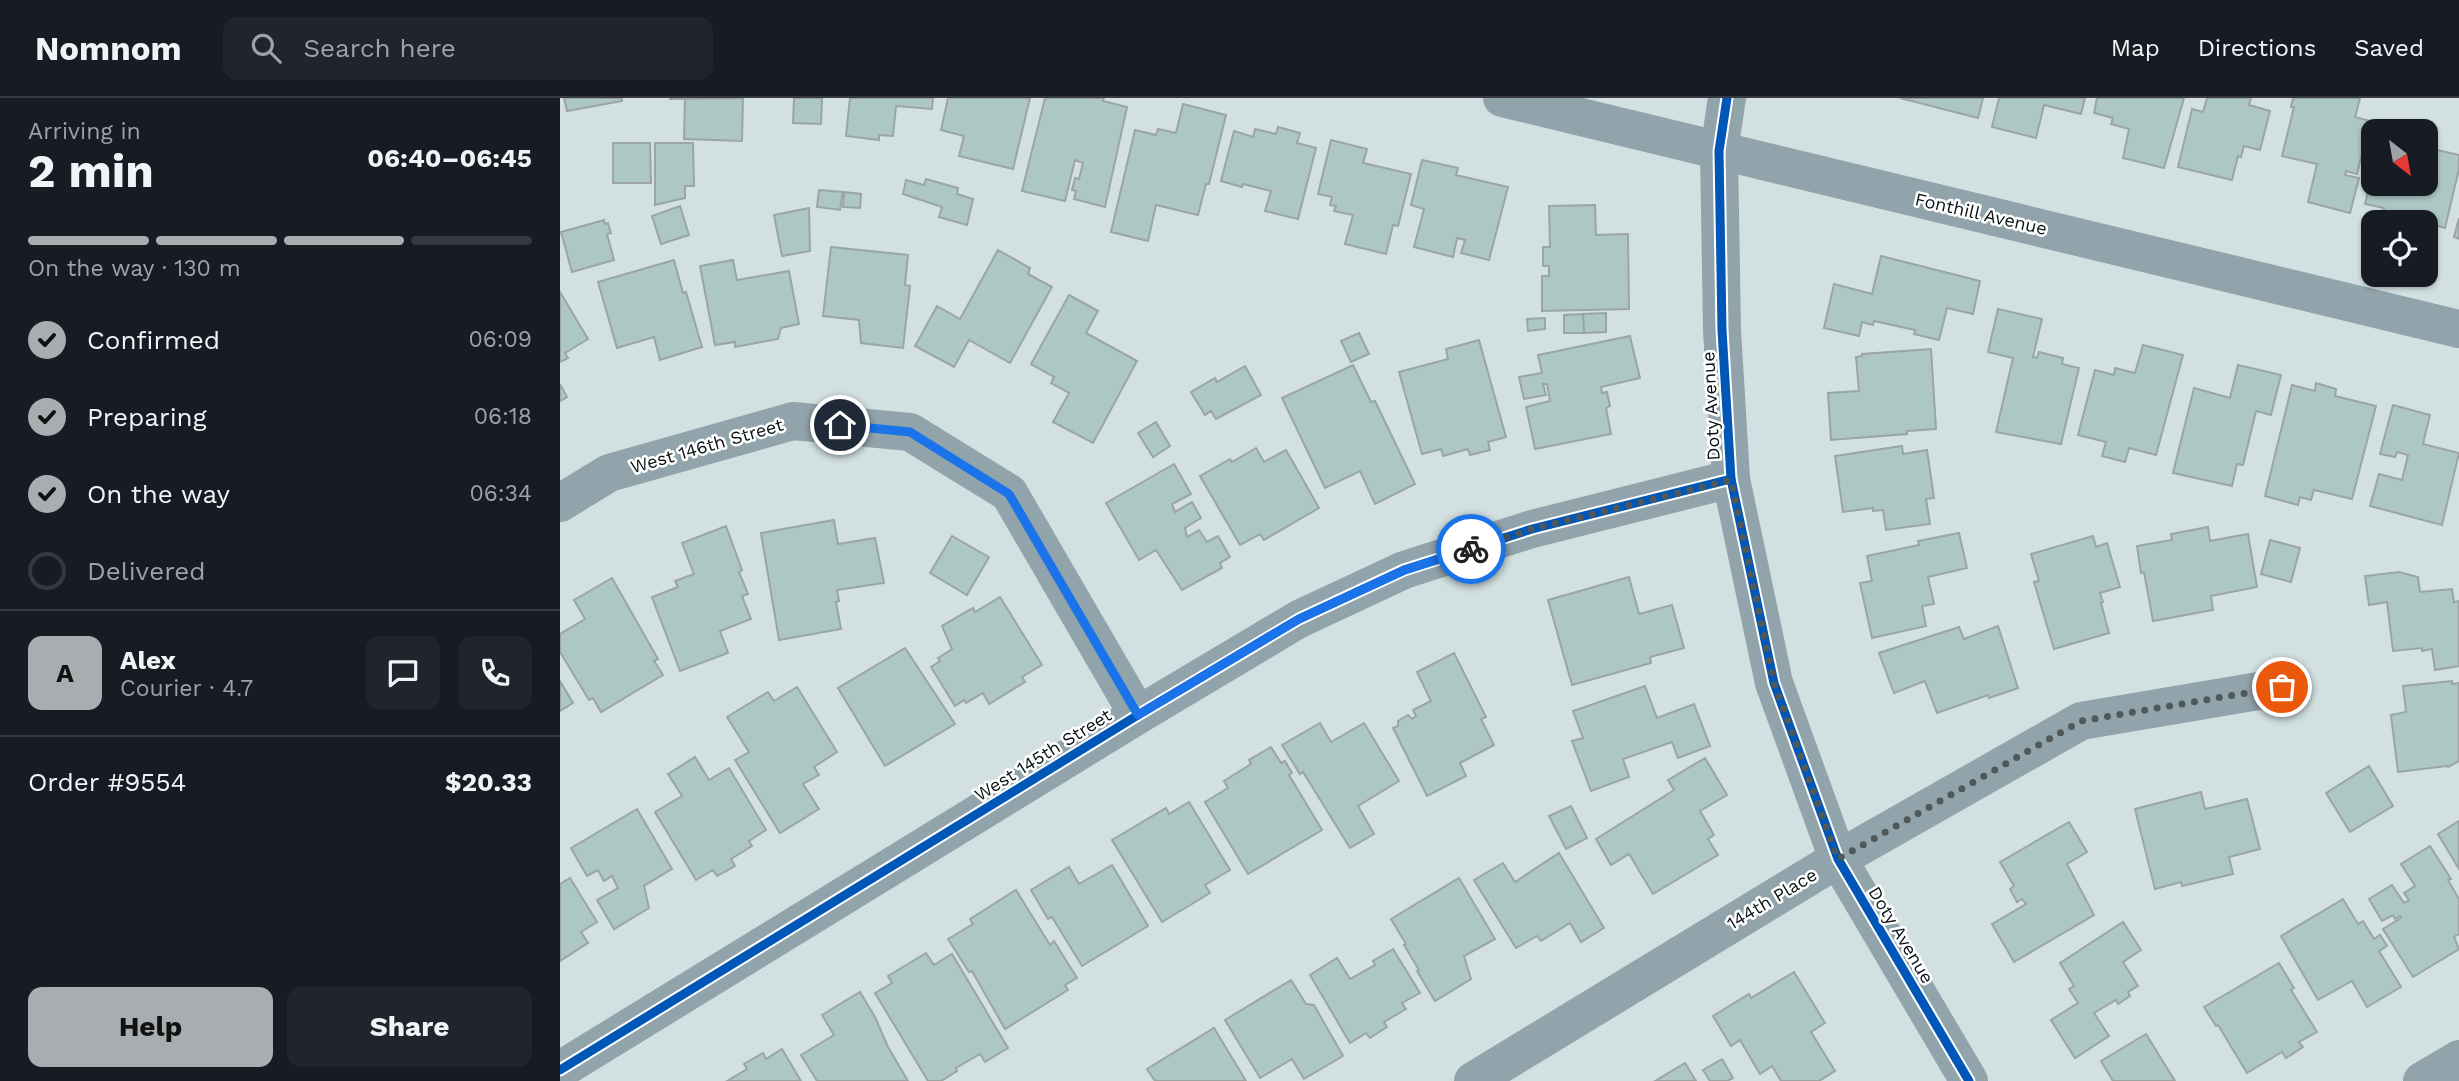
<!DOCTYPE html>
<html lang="en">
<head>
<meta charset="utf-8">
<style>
  :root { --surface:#171b24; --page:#20242c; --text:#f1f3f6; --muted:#9ea1a6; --line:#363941; --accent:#a8aeb0 }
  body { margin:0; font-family:"Work Sans",sans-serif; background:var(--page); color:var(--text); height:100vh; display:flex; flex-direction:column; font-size:26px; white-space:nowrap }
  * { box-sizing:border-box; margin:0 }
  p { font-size:23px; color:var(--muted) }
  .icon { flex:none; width:38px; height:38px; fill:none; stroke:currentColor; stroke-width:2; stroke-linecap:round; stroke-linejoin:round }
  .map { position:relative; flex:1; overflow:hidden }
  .side { display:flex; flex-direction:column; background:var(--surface); width:560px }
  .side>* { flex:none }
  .needle { width:46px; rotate:149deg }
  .buttons { position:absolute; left:1801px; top:21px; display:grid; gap:14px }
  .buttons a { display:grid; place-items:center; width:77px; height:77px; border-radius:14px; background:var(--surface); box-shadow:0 2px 5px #0004; font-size:35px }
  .pin { position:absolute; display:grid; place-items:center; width:60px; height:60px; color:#fff; margin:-30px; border:4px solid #fff; border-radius:50%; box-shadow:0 2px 7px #0007 }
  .courier { position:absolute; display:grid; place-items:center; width:70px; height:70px; margin:-35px; border:5px solid #1a73e8; border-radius:50%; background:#fff; color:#222; box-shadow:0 2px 9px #0007 }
  .summary em { font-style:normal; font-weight:700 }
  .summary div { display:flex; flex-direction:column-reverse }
  .summary { display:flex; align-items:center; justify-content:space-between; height:119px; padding:0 28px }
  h1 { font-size:46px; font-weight:700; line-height:52px }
  .bar { display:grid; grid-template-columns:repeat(4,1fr); gap:10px 7px; align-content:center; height:84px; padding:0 28px }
  .bar i { height:9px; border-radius:5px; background:var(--line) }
  .bar .active { background:var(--accent) }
  .bar p { grid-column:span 4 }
  .line { display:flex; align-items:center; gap:18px; padding:0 28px; border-top:2px solid var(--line) }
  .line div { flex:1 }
  .round { display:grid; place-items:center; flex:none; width:74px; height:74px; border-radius:14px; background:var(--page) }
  ol { padding:0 28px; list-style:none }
  li { display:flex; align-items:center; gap:21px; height:77px }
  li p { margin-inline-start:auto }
  li .icon { padding:7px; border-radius:50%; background:var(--accent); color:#111; stroke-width:4 }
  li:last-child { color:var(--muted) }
  li i { width:38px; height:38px; border:4px solid var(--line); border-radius:50% }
  .action { display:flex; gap:14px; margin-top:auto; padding:14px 28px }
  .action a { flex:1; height:80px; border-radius:14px; background:var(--accent); color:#111; font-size:28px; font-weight:700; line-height:80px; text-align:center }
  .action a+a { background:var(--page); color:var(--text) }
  header { display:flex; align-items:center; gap:42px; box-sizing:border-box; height:98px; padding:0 35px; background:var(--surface); border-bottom:2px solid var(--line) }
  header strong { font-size:33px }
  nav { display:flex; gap:38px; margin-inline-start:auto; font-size:24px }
  .search { width:490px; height:63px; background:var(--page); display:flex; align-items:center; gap:18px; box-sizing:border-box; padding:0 24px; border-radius:14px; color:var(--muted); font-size:26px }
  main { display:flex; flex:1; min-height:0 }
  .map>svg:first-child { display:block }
  .building { fill:#acc7c4; stroke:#9ba5a4; stroke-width:2 }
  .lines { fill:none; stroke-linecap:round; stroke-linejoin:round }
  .street { stroke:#92a4ab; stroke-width:38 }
  .cycleway-casing { stroke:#fff; stroke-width:13 }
  .cycleway { stroke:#0057b8; stroke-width:9 }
  .done { stroke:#4f595a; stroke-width:7; stroke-dasharray:0 12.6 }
  .route { stroke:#1a73e8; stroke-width:9 }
  .labels { text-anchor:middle; stroke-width:5; stroke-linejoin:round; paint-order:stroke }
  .street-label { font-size:18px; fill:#081011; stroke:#fff }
</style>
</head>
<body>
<header>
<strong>Nomnom</strong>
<div class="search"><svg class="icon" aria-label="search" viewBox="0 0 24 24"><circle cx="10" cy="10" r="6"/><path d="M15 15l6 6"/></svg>Search here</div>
<nav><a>Map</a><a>Directions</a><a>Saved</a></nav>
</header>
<main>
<section class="side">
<div class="summary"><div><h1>2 min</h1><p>Arriving in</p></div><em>06:40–06:45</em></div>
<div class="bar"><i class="active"></i><i class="active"></i><i class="active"></i><i></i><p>On the way · 130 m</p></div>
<ol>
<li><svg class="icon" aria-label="check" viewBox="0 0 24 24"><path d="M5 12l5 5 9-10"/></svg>Confirmed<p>06:09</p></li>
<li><svg class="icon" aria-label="check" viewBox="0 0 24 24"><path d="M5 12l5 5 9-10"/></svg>Preparing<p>06:18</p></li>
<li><svg class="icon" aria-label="check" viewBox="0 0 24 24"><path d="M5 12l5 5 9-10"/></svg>On the way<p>06:34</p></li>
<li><i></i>Delivered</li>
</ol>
<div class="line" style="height:126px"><b class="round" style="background:var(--accent);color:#111">A</b><div><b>Alex</b><p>Courier · 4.7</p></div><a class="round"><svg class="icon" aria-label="chat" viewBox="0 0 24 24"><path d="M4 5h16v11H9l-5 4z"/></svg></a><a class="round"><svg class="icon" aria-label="phone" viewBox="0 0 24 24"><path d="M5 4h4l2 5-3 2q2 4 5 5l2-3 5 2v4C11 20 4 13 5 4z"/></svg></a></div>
<div class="line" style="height:91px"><div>Order #9554</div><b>$20.33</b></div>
<div class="action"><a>Help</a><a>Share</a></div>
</section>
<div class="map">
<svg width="1899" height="983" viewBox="0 0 1899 983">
  <rect width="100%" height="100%" fill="#d3e0e1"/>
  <!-- building -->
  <g class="building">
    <path d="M4,0H62V3L7,13Z"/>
    <path d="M183,0L182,43L124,41L125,1H109Z"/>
    <path d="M234,0H262L261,26L233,25Z"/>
    <path d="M290,0H373L372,11L336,8L333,38L319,37V42L286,38Z"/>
    <path d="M388,0H470L453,71L399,58L404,38L381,32Z"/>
    <path d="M485,0H544L543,3L567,9L545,109L514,101L516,93L512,92L515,80L519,81L523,65L515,62L505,103L462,93Z"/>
    <path d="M1340,0H1423L1418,20Z"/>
    <path d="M1439,0H1525L1521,16L1484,7L1476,40L1432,29Z"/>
    <path d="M1537,0H1624L1604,70L1563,60L1569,31L1551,26L1553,20L1534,15Z"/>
    <path d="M1647,0H1691L1689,7L1710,13L1700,52L1684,48L1681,59L1678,58L1672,82L1618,69L1632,11L1643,14Z"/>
    <path d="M1733,0H1800L1795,19L1810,23L1797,76L1786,73L1785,77L1799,80L1790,115L1748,104L1757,66L1722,58L1734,9H1731Z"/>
    <path d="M623,6L666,17L649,86H646L638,117L596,107L588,143L551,134L575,32L596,37L598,31L616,35Z"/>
    <path d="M718,29L740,35L737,45L756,50L738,121L705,113L711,93L683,86L682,89L661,83L674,33L693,39L695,31L716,36Z"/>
    <path d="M771,42L807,51L803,65L851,76L838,128L833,127L826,156L785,146L793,117L774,113L776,108L770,107L772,99L758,96Z"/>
    <path d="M53,45H90L91,85H53Z"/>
    <path d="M95,45H133L134,88H125V100L95,107Z"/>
    <path d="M1866,45L1874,47L1873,51L1899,57V71L1885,130L1867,125L1866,129V124H1843L1844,122L1822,117L1824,110L1805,106L1813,71V86H1866Z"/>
    <path d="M862,62L898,70L896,77L948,89L929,162L901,155L905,142L897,140L893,159L854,149L864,111L851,107Z"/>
    <path d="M366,81L398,90L397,96L413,101L407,127L379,119L382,109L343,96L346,82L364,87Z"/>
    <path d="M259,92L283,94L280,112L257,109Z"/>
    <path d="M284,94L301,96L300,110L283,109Z"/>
    <path d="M1035,107L1036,137L1068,136L1069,211L982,213V178H989V168H983V149H990L989,108Z"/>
    <path d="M120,108L129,137L101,146L92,118Z"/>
    <path d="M249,110L250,153L222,158L214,117Z"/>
    <path d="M1899,120V141L1894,139Z"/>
    <path d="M44,122L45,126L48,125L51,135L47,136L54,162L12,174L1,134Z"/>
    <path d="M271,149L348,157L345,187L350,188L343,250L301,245L299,222L263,218Z"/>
    <path d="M438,152L470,170L468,176L492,189L450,265L409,242L394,269L355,248L377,208L400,221Z"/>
    <path d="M1321,158L1420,183L1413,216L1387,210L1379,242L1354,236L1355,232L1314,223L1313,227L1302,224L1299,238L1264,230L1274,186L1312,196Z"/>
    <path d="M114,162L123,195L126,194L142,249L100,262L94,239L57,250L38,184Z"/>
    <path d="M173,162L177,182L229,173L239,226L221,230L218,241L175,249V244L155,247L140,168Z"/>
    <path d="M0,194L28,241L5,255L8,260L0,264Z"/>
    <path d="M509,197L538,213L526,235L577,263L533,345L493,324L509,295L491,285L494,279L471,266Z"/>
    <path d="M1438,211L1482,221L1473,259L1477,260L1479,254L1503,260L1502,266L1519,270L1501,346L1436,334L1453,260L1428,254Z"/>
    <path d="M1046,215V234L1024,235L1023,216Z"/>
    <path d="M1023,216L1024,235H1004V217Z"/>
    <path d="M985,220V231L968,233L967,221Z"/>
    <path d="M799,235L809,256L791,264L781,243Z"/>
    <path d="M1070,238L1080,280L1041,289L1042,295L1047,294L1050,308L1046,310L1051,336L975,351L966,309L990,303L987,286H983L986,297L964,301L959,279L982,275L978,257Z"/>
    <path d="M919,242L946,339L928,344L930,352L910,357L908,351L883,358L881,351L862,356L839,274L888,261L886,251Z"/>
    <path d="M1583,247L1623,257L1596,357L1569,350L1565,364L1542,358L1546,344L1518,337L1535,272L1554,277L1555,270L1575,275Z"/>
    <path d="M1371,251L1376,331L1347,333V336L1271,342L1268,295L1299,293L1296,259L1302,258V256Z"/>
    <path d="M793,267L811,304L815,303L855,386L815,406L800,373L765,390L722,300Z"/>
    <path d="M1678,267L1721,277L1711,317L1696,313L1683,367L1677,366L1672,388L1613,375L1634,290L1670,300Z"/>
    <path d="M685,268L701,297L656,321L651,313L645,317L631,294L655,280L657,284Z"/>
    <path d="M1756,285L1776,291L1775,298L1816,308L1792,401L1754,392L1751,402L1740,399L1738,407L1705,398L1732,287L1755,293Z"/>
    <path d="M0,286L7,299L0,303Z"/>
    <path d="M1833,307L1870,317L1863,346L1899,355L1882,427L1810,408L1819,376L1842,382L1848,357L1837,354L1835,359L1820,356Z"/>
    <path d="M596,324L610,348L593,359L578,335Z"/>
    <path d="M1342,348L1343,356L1367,352L1374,400L1366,401L1370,426L1326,432L1323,412L1313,413V410L1283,414L1275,358Z"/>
    <path d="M696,350L704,364L726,352L759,410L704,442L700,436L680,447L640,378L670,361L672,364Z"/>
    <path d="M614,366L631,396L612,406L615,414L632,404L641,420L625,430L627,439L639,432L647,444L658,438L670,459L660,465L662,470L622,492L596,452L579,462L546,405Z"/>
    <path d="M274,422L278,446L315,440L324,485L277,492L279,503L276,504L281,531L219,542L201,435Z"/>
    <path d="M166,428L182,472L179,474L188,496L182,498L191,521L160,533L168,555L120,573L92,499L118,489L115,483L134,476L122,445Z"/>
    <path d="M1648,429L1650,443L1688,436L1697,489L1651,498L1653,512L1593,523L1584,474L1581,475L1577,448L1612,442L1611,436Z"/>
    <path d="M1399,435L1407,470L1368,479L1374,506L1362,508L1366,528L1312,540L1300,485L1312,483L1307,458L1359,447L1358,443Z"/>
    <path d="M392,438L429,459L407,497L370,475Z"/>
    <path d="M1533,438L1536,449L1547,445L1560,489L1540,495L1543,504L1541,505L1549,535L1494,551L1474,484L1479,483L1471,456Z"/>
    <path d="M1710,442L1740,450L1731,484L1701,476Z"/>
    <path d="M1839,474L1858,479L1860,494L1892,491L1894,504L1899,503V568L1875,572L1872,551L1862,553V550L1833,553L1827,504L1809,507L1805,478Z"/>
    <path d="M1069,479L1079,516L1112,507L1124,550L1090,559L1091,565L1012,587L988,502Z"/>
    <path d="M52,480L98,561L94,563L103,577L41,614L33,600L29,602L0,554V536L25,521L14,502Z"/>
    <path d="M440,499L482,567L462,579L465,584L429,606L423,595L406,605L404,602L395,608L371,569L380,563L378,560L392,551L382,528L413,510L415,514Z"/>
    <path d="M1438,528L1458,590L1429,600L1428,597L1377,615L1365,583L1334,595L1319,555L1399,529L1404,541Z"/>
    <path d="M345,550L395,626L325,668L278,590Z"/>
    <path d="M894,555L926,619L921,621L934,647L900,665L906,678L867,698L833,630L838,628V623L848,617L852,621L856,618L853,612L871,603L857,574Z"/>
    <path d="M0,583L13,605L0,613Z"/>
    <path d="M1892,583V586L1899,585V663L1888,669L1887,668L1838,674L1831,617L1846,614L1843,588Z"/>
    <path d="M1085,588L1097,620L1134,606L1150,648L1118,660L1112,644L1063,661L1069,679L1031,693L1012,643L1023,640L1013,613Z"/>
    <path d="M237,589L277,654L254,669L259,677L243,686L259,711L220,735L175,662L189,654L167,619L208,594L214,603Z"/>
    <path d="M760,625L771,644L804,625L839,683L798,708L814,736L790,750L743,674L740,676L722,647Z"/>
    <path d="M711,649L721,665L725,663L732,675L729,677L762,732L688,776L645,704L668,690L664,683L691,666L689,662Z"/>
    <path d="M135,659L149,682L169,670L206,732L189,743L192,748L171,761L175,768L157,778L153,772L136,782L95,714L122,698L108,676Z"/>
    <path d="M1145,660L1167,697L1140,713L1154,737L1148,741L1158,757L1093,796L1069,756L1051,767L1036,741L1114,692L1108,682Z"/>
    <path d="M1809,668L1833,708L1790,734L1766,695Z"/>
    <path d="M1641,694L1645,711L1687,701L1700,751L1669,759L1673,776L1622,788L1621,784L1595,791L1575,711Z"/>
    <path d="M629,704L670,772L645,787L650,795L602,824L552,742L606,710L609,716Z"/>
    <path d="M1011,708L1027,740L1006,751L989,718Z"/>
    <path d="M77,711L112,771L84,788L89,810L54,831L37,802L58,790L52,778L44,783L38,772L27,778L11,750Z"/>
    <path d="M1899,723V771L1878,736Z"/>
    <path d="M1509,724L1527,754L1507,766L1534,817L1454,864L1432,826L1466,806L1462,801L1457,804L1450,791L1454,788L1440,764Z"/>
    <path d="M1870,748L1891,781L1888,782L1899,801V836L1894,839L1899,851L1853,879L1823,831L1841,820L1840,818L1835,821L1833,817L1822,823L1809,801L1832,787L1844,805L1849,802L1844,795L1855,788L1841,766Z"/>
    <path d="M999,755L1044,830L1021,844L1010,825L981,843L977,838L956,850L914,782L943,765L955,784Z"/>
    <path d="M552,767L588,828L522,868L492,819L488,821L471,792L509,769L519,786Z"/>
    <path d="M10,780L37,824L21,834L28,845L0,863V786Z"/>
    <path d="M899,780L935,841L904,858L911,881L875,903L857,873L859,872L844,847L846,846L831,821Z"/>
    <path d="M456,792L490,847L494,843L517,880L505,887L508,892L445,931L412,873L409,874L388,841L413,826L410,821Z"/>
    <path d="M1783,801L1798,826L1803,823L1814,841L1820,837L1827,848L1819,853L1841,889L1807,909L1792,883L1758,902L1721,838Z"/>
    <path d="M1563,824L1581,852L1563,864L1578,888L1568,894L1570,898L1558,906L1556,902L1534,915L1549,938L1515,960L1491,922L1518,905L1509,891L1514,888L1500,865Z"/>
    <path d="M833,851L860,895L842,905L846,911L824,924L827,929L810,940L806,935L790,945L750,877L777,860L790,881L815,867L813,863Z"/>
    <path d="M366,855L374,867L392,856L448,950L425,964L420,956L396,970L397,973L381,983H368L315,895L332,885L328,878Z"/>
    <path d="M1719,865L1734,890L1731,892L1757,934L1739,944L1743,949L1726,960L1722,954L1687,975L1658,927L1656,928L1644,909Z"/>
    <path d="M1234,874L1265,925L1251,934L1275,973L1259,983H1221L1212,968L1200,976L1180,942L1171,948L1153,918L1189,896L1191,900Z"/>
    <path d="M731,882L746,906L754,907L783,958L744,981L732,961L700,980L665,922Z"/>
    <path d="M300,894L315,919L328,949L348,983H257L241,957L274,937L262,917Z"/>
    <path d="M654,930L686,983H595L587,971Z"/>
    <path d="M1586,936L1615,983H1553L1541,963Z"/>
    <path d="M222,951L241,983H167L187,971L184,966L203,955L206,961Z"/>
    <path d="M1162,961L1173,980L1167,983H1150L1143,972Z"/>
    <path d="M1125,965L1136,983H1095Z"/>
  </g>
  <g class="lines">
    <!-- street -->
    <g class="street">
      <path d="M942,0L1899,231"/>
      <path d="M1167,0L1159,53L1162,232L1171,381L1214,585L1278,761L1409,983"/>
      <path d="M0,405L49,375L233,323L350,334L449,395L578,617"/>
      <path d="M0,972L578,617L739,521L844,472L972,431L1171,381"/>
      <path d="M913,983L1278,761L1521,623L1722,589"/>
      <path d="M1862,983L1899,961"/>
    </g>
    <defs>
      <g id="cycleway">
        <path d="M1167,0L1159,53L1162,232L1171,381L1214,585L1278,761L1409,983"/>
        <path d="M0,972L578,617L739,521L844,472L972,431L1171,381"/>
      </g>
    </defs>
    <!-- cycleway casing -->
    <use href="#cycleway" class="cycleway-casing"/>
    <!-- cycleway -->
    <use href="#cycleway" class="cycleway"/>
  </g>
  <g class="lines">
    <!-- done -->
    <path class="done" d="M911,451L972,431L1171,382L1214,585L1278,761L1521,623L1722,589"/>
    <!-- route -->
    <path class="route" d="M280,327L350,334L449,396L578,617L739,521L845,472L911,451"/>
  </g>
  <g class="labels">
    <!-- street labels -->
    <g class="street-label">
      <text transform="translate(1421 116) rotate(13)" y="6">Fonthill Avenue</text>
      <text transform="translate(1151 308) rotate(-93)" y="6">Doty Avenue</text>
      <text transform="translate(147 348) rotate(-16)" y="6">West 146th Street</text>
      <text transform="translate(483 657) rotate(-32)" y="6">West 145th Street</text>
      <text transform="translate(1212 801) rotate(-31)" y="6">144th Place</text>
      <text transform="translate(1341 837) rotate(59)" y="6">Doty Avenue</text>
    </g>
  </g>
</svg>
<div class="buttons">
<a><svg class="needle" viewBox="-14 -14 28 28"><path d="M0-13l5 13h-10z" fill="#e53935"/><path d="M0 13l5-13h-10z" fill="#9ea1a6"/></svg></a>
<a><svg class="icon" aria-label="locate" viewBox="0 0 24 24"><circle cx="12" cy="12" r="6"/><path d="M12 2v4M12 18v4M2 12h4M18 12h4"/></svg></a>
</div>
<div class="pin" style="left:1722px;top:589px;background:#ea580c"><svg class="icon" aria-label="bag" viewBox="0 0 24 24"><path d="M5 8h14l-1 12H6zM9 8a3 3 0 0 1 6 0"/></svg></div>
<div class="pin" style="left:280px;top:327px;background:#1f2937"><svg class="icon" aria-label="home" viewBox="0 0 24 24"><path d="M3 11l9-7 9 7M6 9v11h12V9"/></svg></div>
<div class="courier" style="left:911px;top:451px"><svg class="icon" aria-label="bike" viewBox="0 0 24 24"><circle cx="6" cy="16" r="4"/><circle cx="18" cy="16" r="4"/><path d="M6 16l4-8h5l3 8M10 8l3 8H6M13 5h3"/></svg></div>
</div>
</main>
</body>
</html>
